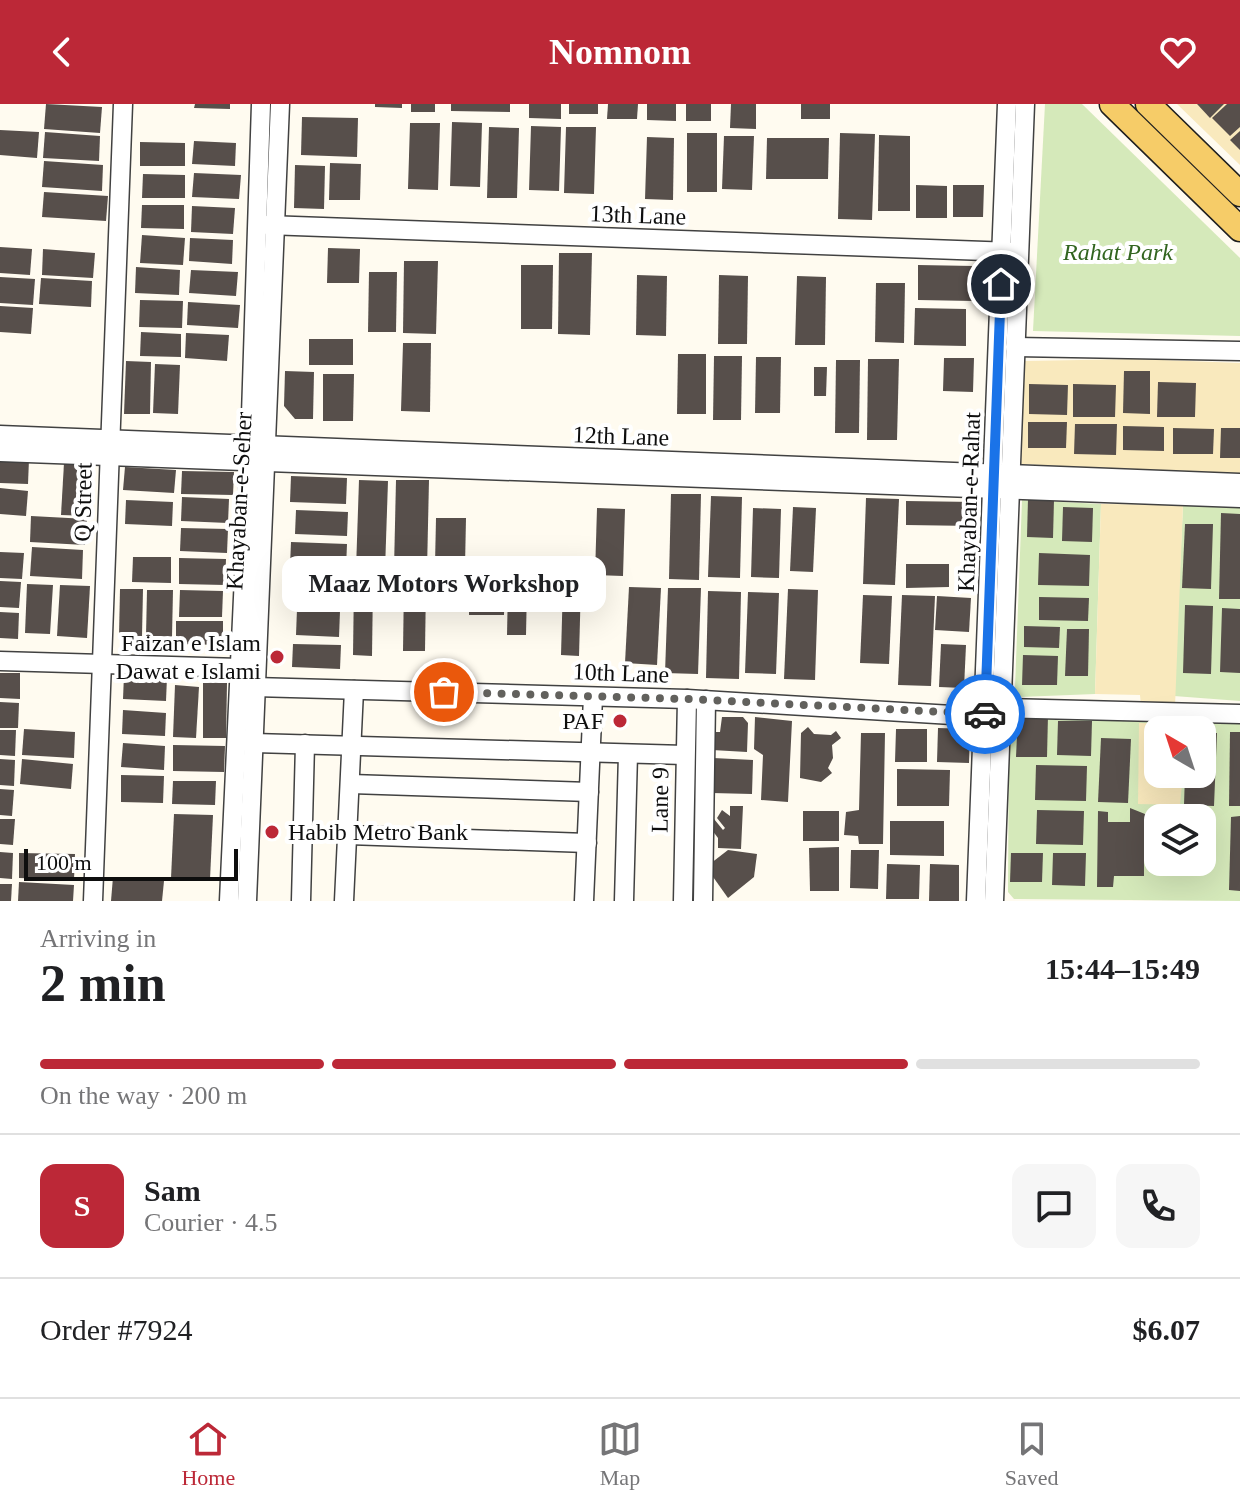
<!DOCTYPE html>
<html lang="en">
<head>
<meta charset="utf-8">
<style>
  :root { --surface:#fff; --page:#f6f6f6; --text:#202124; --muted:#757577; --line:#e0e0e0; --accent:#bc2837 }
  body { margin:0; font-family:"Times New Roman",serif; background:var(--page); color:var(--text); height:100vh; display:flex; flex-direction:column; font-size:30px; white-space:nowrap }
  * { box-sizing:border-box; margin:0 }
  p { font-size:26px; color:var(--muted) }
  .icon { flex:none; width:44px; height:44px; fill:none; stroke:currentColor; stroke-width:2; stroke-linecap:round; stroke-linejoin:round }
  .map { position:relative; height:797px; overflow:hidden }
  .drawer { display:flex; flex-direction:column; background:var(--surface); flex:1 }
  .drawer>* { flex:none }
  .needle { width:52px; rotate:321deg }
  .buttons { position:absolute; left:1144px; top:612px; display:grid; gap:16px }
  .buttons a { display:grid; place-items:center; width:72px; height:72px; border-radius:16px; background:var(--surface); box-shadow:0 8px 32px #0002; font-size:40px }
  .scale { position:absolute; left:24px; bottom:20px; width:214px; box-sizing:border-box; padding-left:8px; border:4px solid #0e0e0e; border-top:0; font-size:22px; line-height:28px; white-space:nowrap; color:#0e0e0e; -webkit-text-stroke:6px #fff; paint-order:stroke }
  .pin { position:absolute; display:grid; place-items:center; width:68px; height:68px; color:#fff; margin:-34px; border:4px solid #fff; border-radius:50%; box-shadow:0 2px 8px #0007 }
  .courier { position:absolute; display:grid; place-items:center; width:80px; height:80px; margin:-40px; border:6px solid #1a73e8; border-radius:50%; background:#fff; color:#222; box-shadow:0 2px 10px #0007 }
  .bubble { position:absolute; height:56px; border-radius:16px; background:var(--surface); box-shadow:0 8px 32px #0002; font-size:26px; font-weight:700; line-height:56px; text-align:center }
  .headline em { font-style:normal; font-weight:700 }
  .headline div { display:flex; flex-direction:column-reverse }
  .headline { display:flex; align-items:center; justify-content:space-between; height:136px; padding:0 40px }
  h1 { font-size:52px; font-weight:700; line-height:60px }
  .bar { display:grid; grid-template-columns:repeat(4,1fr); gap:12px 8px; align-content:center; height:96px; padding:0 40px }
  .bar i { height:10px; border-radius:6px; background:var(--line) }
  .bar .active { background:var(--accent) }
  .bar p { grid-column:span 4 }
  .line { display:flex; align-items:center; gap:20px; padding:0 40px; border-top:2px solid var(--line) }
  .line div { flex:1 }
  .round { display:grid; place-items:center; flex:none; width:84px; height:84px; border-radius:16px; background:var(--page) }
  header { display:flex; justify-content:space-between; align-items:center; height:104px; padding:0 40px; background:var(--accent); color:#fff; font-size:36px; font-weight:700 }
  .tabs { display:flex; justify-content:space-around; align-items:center; height:112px; border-top:2px solid var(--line); background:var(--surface); font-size:22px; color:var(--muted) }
  .tabs a { display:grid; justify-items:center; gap:4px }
  .tabs .active { color:var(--accent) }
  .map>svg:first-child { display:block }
  .green { fill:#d5e9ba; fill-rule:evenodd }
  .sand { fill:#f9e9bd }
  .building { fill:#574f4b }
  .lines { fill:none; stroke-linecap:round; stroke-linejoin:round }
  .minor-casing { stroke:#414141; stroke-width:21 }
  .major-casing { stroke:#1f1f1f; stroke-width:27 }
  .minor { stroke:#fff; stroke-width:18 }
  .major { stroke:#f6cc68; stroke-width:24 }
  .done { stroke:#62615d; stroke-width:8; stroke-dasharray:0 14.4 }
  .route { stroke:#1a73e8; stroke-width:10 }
  .poi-dot { fill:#bc2837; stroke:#fff; stroke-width:3 }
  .labels { text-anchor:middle; stroke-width:8; stroke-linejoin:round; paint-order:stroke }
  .street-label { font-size:24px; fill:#0e0e0e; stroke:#fff }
  .park-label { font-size:24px; font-style:italic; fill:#32651f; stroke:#fff }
  .poi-label { font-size:24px; fill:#0e0e0e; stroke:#fff; text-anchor:end }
</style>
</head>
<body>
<header><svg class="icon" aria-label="back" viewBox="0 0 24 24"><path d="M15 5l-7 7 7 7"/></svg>Nomnom<svg class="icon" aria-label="heart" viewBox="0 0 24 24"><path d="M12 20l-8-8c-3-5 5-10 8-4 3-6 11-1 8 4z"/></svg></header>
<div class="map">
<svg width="1240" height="797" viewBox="0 0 1240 797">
  <rect width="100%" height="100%" fill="#fffbf0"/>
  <!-- green -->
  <g class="green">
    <path d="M1045,0H1082L1240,154V232L1033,227Z"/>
    <path d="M1022,396L1101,400L1095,590L1020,593L1015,584Z"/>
    <path d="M1183,401L1240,404V597L1174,592Z"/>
    <path d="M1009,610L1240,618V797L1014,795L1008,788ZM1158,626H1202V670H1158ZM1158,714H1202V758H1158Z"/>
  </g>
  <!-- sand -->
  <g class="sand">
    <path d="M1177,0H1240V62V61Z"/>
    <path d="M1137,255L1240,259V371L1021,360L1024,257Z"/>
    <path d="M1101,400L1183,401L1175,603L1141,602L1140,591L1095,590Z"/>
    <path d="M1139,619L1187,620L1186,626H1158V670H1183L1180,701L1138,700Z"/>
  </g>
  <!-- building -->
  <g class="building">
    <path d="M46,0L102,3L100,29L44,25Z"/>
    <path d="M195,0H230V5L194,4Z"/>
    <path d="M375,0H402V4L375,3Z"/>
    <rect x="411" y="0" width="24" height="8"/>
    <path d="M451,0H510V8L451,7Z"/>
    <path d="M529,0H561V15L529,14Z"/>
    <rect x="569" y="0" width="29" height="10"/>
    <path d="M608,0H638L637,15H607Z"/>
    <path d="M647,0H676V17L647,16Z"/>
    <rect x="686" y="0" width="25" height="17"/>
    <path d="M731,0H756V25L730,24Z"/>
    <rect x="801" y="0" width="29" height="15"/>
    <path d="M1197,0H1224L1210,14Z"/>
    <path d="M1227,0H1240V23L1230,32L1212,14Z"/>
    <path d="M302,13L358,14L357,53L301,51Z"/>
    <path d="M452,18L482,19L480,83L450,82Z"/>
    <path d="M410,19H440L438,86L408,85Z"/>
    <path d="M531,22L561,23L559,87L529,86Z"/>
    <path d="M489,23L519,24L517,94H487Z"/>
    <path d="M566,23H596L594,90L564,89Z"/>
    <path d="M0,26L39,28L37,54L0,51Z"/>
    <path d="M1240,27V46L1230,36Z"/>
    <path d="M45,28L100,32L99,57L43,54Z"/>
    <rect x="687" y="29" width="30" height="59"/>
    <path d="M840,29L875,30L872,116L838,115Z"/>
    <path d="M879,31L910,32V107H878Z"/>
    <path d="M724,32H754L752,86L722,85Z"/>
    <path d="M647,33L674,34L673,96L645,95Z"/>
    <path d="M767,34H829L828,75H766Z"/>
    <path d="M194,37L236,39L235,62L192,60Z"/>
    <path d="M140,38L185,39V62H140Z"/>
    <path d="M44,57L103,61L102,87L42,83Z"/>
    <path d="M330,59L361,60L360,96H329Z"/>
    <path d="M295,61L325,62L324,105L294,104Z"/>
    <path d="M194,69L241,71L239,95L192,93Z"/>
    <path d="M143,70L185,71V94H142Z"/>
    <path d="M916,81L947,82V114H916Z"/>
    <path d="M953,81H984L983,113H953Z"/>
    <path d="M44,88L108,92L106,117L42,113Z"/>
    <path d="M142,101H184V125L141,124Z"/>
    <path d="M192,102L235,104L233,130L191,128Z"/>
    <path d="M142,131L185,134L183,161L140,159Z"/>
    <path d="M190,134L233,136L232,160L189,157Z"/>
    <path d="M0,143L32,145L30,171L0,169Z"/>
    <path d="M328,144L360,145L359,179H327Z"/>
    <path d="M43,145L95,149L93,174L42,171Z"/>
    <path d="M559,149H592L590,231L558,230Z"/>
    <path d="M404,157H438L436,230L403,229Z"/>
    <path d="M521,161H553L552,225H521Z"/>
    <path d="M918,161L974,162L973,197L918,196Z"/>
    <path d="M136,163L180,166L179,191L135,189Z"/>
    <path d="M191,166L238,168L236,192L189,189Z"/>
    <path d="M369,168H397L396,228H368Z"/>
    <path d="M637,171L667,172L666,232L636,231Z"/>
    <path d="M719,171L748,172L747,240H718Z"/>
    <path d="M797,172L826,173L825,241H795Z"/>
    <path d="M0,173L35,175L33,201L0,199Z"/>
    <path d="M41,174L92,177L91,203L39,200Z"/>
    <path d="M876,179H905L904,239L875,238Z"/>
    <path d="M140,196L183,197L182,224L139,223Z"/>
    <path d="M188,198L240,201L238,224L187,221Z"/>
    <path d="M0,202L33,204L31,230L0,228Z"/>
    <path d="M915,204L966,205V242L914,241Z"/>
    <path d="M141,228L181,230V253L140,252Z"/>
    <path d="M186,229L229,231L227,257L185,254Z"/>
    <rect x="309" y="235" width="44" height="26"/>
    <path d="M403,239H431L430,308L401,307Z"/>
    <path d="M678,250H706V310H677Z"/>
    <path d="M714,252H742L741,316H713Z"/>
    <path d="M756,253H781L780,309H755Z"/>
    <path d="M944,254H974L973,288L943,287Z"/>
    <path d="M868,255H899L897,336H867Z"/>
    <path d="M836,256H860L859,329H835Z"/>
    <path d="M126,257L151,258L150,310H124Z"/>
    <path d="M155,260L180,261L178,310L153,309Z"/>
    <path d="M814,263H827L826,292H814Z"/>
    <path d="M285,267L314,268L313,315H295L284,302Z"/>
    <path d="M1124,267H1150V310L1123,309Z"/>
    <path d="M323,270H354L353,317H323Z"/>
    <path d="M1158,278L1196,279L1195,313H1157Z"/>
    <path d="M1029,280L1068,281L1067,311L1029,310Z"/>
    <path d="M1073,280L1116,281L1115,313H1073Z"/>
    <path d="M1028,318H1067L1066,344H1028Z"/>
    <path d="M1075,320H1117L1116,351L1074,350Z"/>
    <path d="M1123,322L1164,323V347L1123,346Z"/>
    <path d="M1173,324L1214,325L1213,350H1173Z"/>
    <path d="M1221,324H1240V354H1220Z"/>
    <path d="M0,354L29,355L28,380L0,379Z"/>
    <path d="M64,359L93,360L90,412L61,411Z"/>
    <path d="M125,363L176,366L174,389L123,386Z"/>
    <path d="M182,367L234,368L233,391L181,390Z"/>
    <path d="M291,372L347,374L346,400L290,398Z"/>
    <path d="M359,376L388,377L385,466H356Z"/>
    <path d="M396,376H429L427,466L394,465Z"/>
    <path d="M0,384L28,387L26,412L0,410Z"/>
    <path d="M671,390H701L699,476L669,475Z"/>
    <path d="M711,392L742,393L740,474L708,473Z"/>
    <path d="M182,393L229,395L228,419L181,417Z"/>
    <path d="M866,394L899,395L895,481L863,480Z"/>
    <path d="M1028,395L1054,396L1053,434L1027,433Z"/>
    <path d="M126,396L173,398L172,422L125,420Z"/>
    <path d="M906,397L975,398L974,422L906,421Z"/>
    <path d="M793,403L816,404L813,468L790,467Z"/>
    <path d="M1063,403L1093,404L1092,438L1062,437Z"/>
    <path d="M597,404L625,405L623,472L595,471Z"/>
    <path d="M753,404L781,405L779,474L751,473Z"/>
    <path d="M296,406L348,408L347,432L295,430Z"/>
    <path d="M1221,409L1240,410V495H1219Z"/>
    <path d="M31,412L87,415L85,441L30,438Z"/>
    <path d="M436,414H466L465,462L435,461Z"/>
    <path d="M1185,420H1213L1211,485L1182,484Z"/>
    <path d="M181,424L228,425L227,449L180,447Z"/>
    <path d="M291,438L347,440L346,464L290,462Z"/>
    <path d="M32,443L83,446L82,475L30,472Z"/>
    <path d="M0,448L24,449L22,475L0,474Z"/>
    <path d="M1039,449L1090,451L1089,482L1038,481Z"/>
    <path d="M133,453H171V479L132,478Z"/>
    <path d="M179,454L226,455L225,481L179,480Z"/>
    <path d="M906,460H949V483L906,484Z"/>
    <path d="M469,475H505L504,511H469Z"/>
    <path d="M0,477L21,478L19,504L0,503Z"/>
    <path d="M354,479H373L372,552L353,551Z"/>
    <path d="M404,479H426L425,547H403Z"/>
    <path d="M563,479H581L579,552L561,551Z"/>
    <path d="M27,480L53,481L50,530L25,529Z"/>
    <path d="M60,481L90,482L87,534L57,532Z"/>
    <path d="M629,483L661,484L657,561L625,559Z"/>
    <path d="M508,484H527L526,531H507Z"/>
    <path d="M668,484H701L698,570L665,569Z"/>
    <path d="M120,485H143L142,532H119Z"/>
    <path d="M788,485L818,486L815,576L784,575Z"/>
    <path d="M147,486H173L172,533L146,532Z"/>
    <path d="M180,486L223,487L222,513H179Z"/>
    <path d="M708,487L741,488L739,575L706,574Z"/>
    <path d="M748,488L779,489L776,570L745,569Z"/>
    <path d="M863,491L892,492L889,560L860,559Z"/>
    <path d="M902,491L935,492L931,582L898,581Z"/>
    <path d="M937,492L971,494L969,528L935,526Z"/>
    <path d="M1039,493L1089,494L1088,517L1039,516Z"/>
    <path d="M1185,501L1213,502L1211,570L1183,569Z"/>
    <path d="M1222,504L1240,505V569L1220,568Z"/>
    <path d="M297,505L340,507L339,533L296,531Z"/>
    <path d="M0,508L19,509L18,535L0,534Z"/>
    <path d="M176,517H223V541L176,540Z"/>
    <path d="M1024,522L1060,523L1059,544L1024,543Z"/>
    <path d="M1067,525H1089L1088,572H1065Z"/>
    <path d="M293,540L341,541L340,565L292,563Z"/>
    <path d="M941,540L966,541L964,584L939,583Z"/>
    <path d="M1023,551L1058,552L1057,581H1022Z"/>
    <path d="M0,569H20V595L0,594Z"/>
    <path d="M124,571L167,573L166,597L123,595Z"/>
    <path d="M203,578L227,579L226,634H203Z"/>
    <path d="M175,581L199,583L196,634L173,633Z"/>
    <path d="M0,598L19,599L18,624H0Z"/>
    <path d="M123,606L166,609L165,632L122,630Z"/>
    <path d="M1018,610L1048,611L1047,653H1016Z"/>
    <path d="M722,613H743L748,619L747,648L712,646L714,628H720Z"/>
    <path d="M755,613L792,617L788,698L761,696L763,651L754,645Z"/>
    <path d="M1058,617H1092L1091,652L1057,651Z"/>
    <path d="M808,623L814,630L831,631L836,627L841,634L832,641L833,654L828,664L832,669L821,678L800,674L801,629Z"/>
    <path d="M938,624L970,625L969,659L937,658Z"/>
    <path d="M24,625L75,628L74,654L22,651Z"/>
    <path d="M896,625H927V658H895Z"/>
    <path d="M0,626H16L15,652L0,651Z"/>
    <path d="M1230,628H1240V702H1229Z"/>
    <path d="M861,629H885L883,740H859L858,732L844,731L846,708L859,706Z"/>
    <path d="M1202,629H1217L1214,702L1184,701L1185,670H1202Z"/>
    <path d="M1101,634L1131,635L1128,699L1098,698Z"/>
    <path d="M123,639L165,642L164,666L121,663Z"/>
    <path d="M173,641L225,642L224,668L173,667Z"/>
    <path d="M713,654L753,656L752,690L712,689Z"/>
    <path d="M0,655L15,656L14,682L0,681Z"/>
    <path d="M22,655L73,660L71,685L20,680Z"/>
    <path d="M1036,661L1087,662L1086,697L1035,696Z"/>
    <path d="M897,665L950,666L949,702H897Z"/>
    <path d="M121,671L164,672L163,699L121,698Z"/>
    <path d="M173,677H216L215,701L172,700Z"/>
    <path d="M0,685L14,686L12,712L0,711Z"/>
    <path d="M730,702H743L741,745L718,744V734L712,726L710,718L714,715L723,726L725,724L717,714L722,706L730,712Z"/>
    <path d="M1130,704L1145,710L1165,709V714H1158V754H1144V772H1114L1113,783H1097L1098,707L1108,708V718H1130Z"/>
    <path d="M1037,706L1084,707L1083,741L1036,740Z"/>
    <rect x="803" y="707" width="36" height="30"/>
    <path d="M174,710L213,711L210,775L171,774Z"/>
    <path d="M1240,712V787L1229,786L1231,713Z"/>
    <path d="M0,715H15L13,741L0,740Z"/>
    <path d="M890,717H944V752L890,751Z"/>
    <path d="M839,743V787H810L809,744Z"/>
    <path d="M728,746L757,750L754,773L728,794L706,763Z"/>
    <path d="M851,746H879L878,785L850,784Z"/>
    <path d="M0,748L13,749L12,775L0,774Z"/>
    <path d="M19,749L75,750L74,776L19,774Z"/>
    <path d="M1011,749H1043L1042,778H1010Z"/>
    <path d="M1053,749H1086L1085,782L1052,781Z"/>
    <path d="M887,760L920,761L919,795H886Z"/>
    <path d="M930,760L959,761V797H929Z"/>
    <path d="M113,773L164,777L162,797H111Z"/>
    <path d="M19,778L74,781L73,797H18Z"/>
    <path d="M0,780H12L11,797H0Z"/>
  </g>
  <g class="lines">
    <defs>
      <g id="minor">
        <path d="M267,121L1013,148"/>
        <path d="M1015,243L1240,247"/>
        <path d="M0,331L1240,379"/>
        <path d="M0,348L1240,394"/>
        <path d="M0,557L240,564"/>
        <path d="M254,583L687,595L985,613"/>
        <path d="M1001,604L1240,610"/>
        <path d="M253,639L685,651"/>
        <path d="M351,680L589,688"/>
        <path d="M348,731L587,739"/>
        <path d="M93,797L123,0"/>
        <path d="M229,797L250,342L261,0"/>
        <path d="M247,797L280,0"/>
        <path d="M301,797L305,640"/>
        <path d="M344,797L354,586"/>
        <path d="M584,797L593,593"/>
        <path d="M624,797L628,650"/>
        <path d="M683,797L687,595"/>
        <path d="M703,797L706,596"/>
        <path d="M976,797L1007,0"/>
        <path d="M994,797L1025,0"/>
      </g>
      <g id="major">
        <path d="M1112,0L1240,125"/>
        <path d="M1148,0L1240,90"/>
      </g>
    </defs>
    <!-- minor casing -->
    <use href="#minor" class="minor-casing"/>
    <!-- major casing -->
    <use href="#major" class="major-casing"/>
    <!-- minor -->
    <use href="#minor" class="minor"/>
    <!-- major -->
    <use href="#major" class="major"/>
  </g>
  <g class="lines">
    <!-- done -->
    <path class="done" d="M444,588L687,595L985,610"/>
    <!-- route -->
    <path class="route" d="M985,610L1001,180"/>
  </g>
  <!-- markers -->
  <g class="poi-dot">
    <circle cx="277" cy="553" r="8"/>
    <circle cx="620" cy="617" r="8"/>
    <circle cx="272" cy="728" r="8"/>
  </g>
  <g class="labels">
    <!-- street labels -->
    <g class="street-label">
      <text transform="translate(638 111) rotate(2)" y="8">13th Lane</text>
      <text transform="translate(621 332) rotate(2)" y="8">12th Lane</text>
      <text transform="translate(239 397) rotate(-87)" y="8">Khayaban-e-Seher</text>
      <text transform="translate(83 398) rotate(-89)" y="8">Q Street</text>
      <text transform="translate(969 398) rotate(-88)" y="8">Khayaban-e-Rahat</text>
      <text transform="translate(621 569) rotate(2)" y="8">10th Lane</text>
      <text transform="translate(660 696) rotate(-89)" y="8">Lane 9</text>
    </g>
    <!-- park labels -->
    <g class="park-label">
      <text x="1118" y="156">Rahat Park</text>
    </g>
    <!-- poi labels -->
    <g class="poi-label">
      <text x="261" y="547">Faizan e Islam<tspan x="261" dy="28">Dawat e Islami</tspan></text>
      <text x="604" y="625">PAF</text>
      <text x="288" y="736" text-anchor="start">Habib Metro Bank</text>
    </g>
  </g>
</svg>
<div class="buttons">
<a><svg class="needle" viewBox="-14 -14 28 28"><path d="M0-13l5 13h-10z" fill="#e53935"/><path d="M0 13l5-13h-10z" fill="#757577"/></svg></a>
<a><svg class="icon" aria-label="layers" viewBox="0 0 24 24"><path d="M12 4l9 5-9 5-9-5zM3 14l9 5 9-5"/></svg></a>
</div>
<div class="scale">100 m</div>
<div class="pin" style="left:444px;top:588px;background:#ea580c"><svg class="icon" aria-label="bag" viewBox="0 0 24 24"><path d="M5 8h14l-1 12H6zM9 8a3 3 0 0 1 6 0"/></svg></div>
<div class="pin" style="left:1001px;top:180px;background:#1f2937"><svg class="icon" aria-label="home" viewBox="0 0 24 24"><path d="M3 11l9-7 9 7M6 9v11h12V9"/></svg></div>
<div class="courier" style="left:985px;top:610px"><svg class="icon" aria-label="car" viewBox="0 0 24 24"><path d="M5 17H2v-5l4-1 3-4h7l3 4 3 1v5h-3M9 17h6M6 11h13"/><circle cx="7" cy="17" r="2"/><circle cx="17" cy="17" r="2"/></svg></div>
<div class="bubble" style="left:282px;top:452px;width:324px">Maaz Motors Workshop</div>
</div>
<section class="drawer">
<div class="headline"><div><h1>2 min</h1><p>Arriving in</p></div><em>15:44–15:49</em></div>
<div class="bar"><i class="active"></i><i class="active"></i><i class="active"></i><i></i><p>On the way · 200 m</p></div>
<div class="line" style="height:144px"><b class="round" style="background:var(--accent);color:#fff">S</b><div><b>Sam</b><p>Courier · 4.5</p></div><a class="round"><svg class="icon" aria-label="chat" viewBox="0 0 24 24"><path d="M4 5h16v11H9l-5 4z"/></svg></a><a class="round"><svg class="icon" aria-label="phone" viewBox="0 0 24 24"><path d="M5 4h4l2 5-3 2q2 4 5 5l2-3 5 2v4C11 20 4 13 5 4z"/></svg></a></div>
<div class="line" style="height:104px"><div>Order #7924</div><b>$6.07</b></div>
</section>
<nav class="tabs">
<a class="active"><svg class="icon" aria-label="home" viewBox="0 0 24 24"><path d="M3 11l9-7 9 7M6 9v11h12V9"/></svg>Home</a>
<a><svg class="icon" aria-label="map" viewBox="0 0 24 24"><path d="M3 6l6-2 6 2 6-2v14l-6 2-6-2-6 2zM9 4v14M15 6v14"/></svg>Map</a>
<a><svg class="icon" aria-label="saved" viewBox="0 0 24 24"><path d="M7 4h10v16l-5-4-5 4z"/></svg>Saved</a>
</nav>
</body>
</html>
